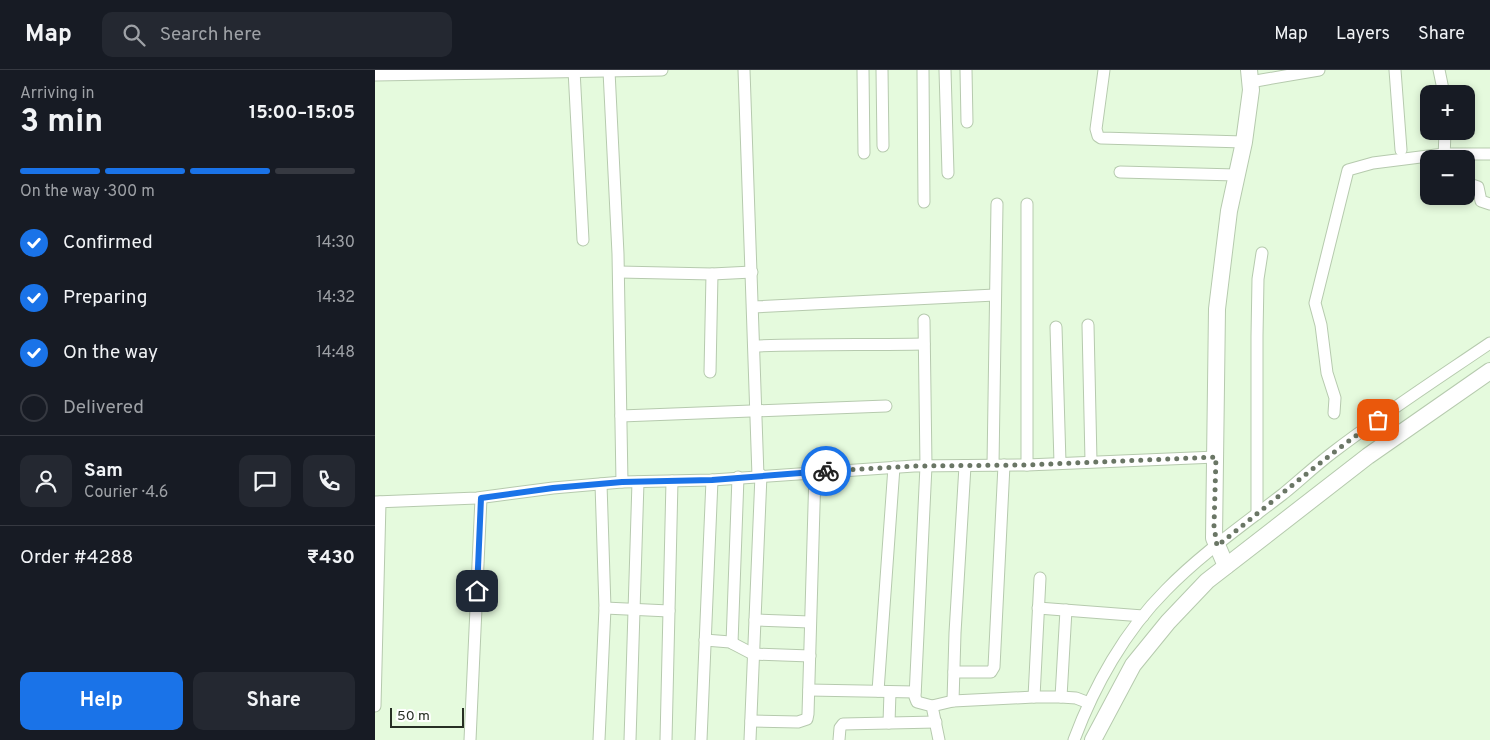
<!DOCTYPE html>
<html lang="en">
<head>
<meta charset="utf-8">
<style>
  :root { --surface:#171b24; --page:#242831; --text:#f1f3f6; --muted:#9ea1a6; --line:#363941; --accent:#1a73e8 }
  body { margin:0; font-family:Overpass,sans-serif; background:var(--page); color:var(--text); height:100vh; display:flex; flex-direction:column; font-size:19px; white-space:nowrap }
  * { box-sizing:border-box; margin:0 }
  p { font-size:16px; color:var(--muted) }
  .icon { flex:none; width:28px; height:28px; fill:none; stroke:currentColor; stroke-width:2; stroke-linecap:round; stroke-linejoin:round }
  .map { position:relative; flex:1; overflow:hidden }
  .drawer { display:flex; flex-direction:column; background:var(--surface); width:375px }
  .drawer>* { flex:none }
  .controls { position:absolute; left:1045px; top:15px; display:grid; gap:10px }
  .controls a { display:grid; place-items:center; width:55px; height:55px; border-radius:10px; background:var(--surface); box-shadow:0 2px 8px #0003; font-size:25px }
  .scale { position:absolute; left:15px; bottom:12px; width:74px; box-sizing:border-box; padding-left:5px; border:2px solid #272f24; border-top:0; font-size:14px; line-height:18px; white-space:nowrap; color:#272f24; -webkit-text-stroke:4px #fff; paint-order:stroke }
  .pin { position:absolute; display:grid; place-items:center; width:42px; height:42px; color:#fff; margin:-21px; border-radius:10px; box-shadow:0 2px 8px #0006 }
  .courier { position:absolute; display:grid; place-items:center; width:50px; height:50px; margin:-25px; border:4px solid #1a73e8; border-radius:50%; background:#fff; color:#222; box-shadow:0 1px 6px #0007 }
  .head em { font-style:normal; font-weight:700 }
  .head div { display:flex; flex-direction:column-reverse }
  .head { display:flex; align-items:center; justify-content:space-between; height:85px; padding:0 20px }
  h1 { font-size:32px; font-weight:700; line-height:38px }
  .bar { display:grid; grid-template-columns:repeat(4,1fr); gap:8px 5px; align-content:center; height:60px; padding:0 20px }
  .bar i { height:6px; border-radius:4px; background:var(--line) }
  .bar .selected { background:var(--accent) }
  .bar p { grid-column:span 4 }
  .line { display:flex; align-items:center; gap:12px; padding:0 20px; border-top:1px solid var(--line) }
  .line div { flex:1 }
  .round { display:grid; place-items:center; flex:none; width:52px; height:52px; border-radius:10px; background:var(--page) }
  ol { padding:0 20px; list-style:none }
  li { display:flex; align-items:center; gap:15px; height:55px }
  li p { margin-inline-start:auto }
  li .icon { padding:5px; border-radius:50%; background:var(--accent); color:#fff; stroke-width:4 }
  li:last-child { color:var(--muted) }
  li i { width:28px; height:28px; border:2px solid var(--line); border-radius:50% }
  .cta { display:flex; gap:10px; margin-top:auto; padding:10px 20px }
  .cta a { flex:1; height:58px; border-radius:10px; background:var(--accent); color:#fff; font-size:20px; font-weight:700; line-height:58px; text-align:center }
  .cta a+a { background:var(--page); color:var(--text) }
  header { display:flex; align-items:center; gap:30px; box-sizing:border-box; height:70px; padding:0 25px; background:var(--surface); border-bottom:1px solid var(--line) }
  header strong { font-size:24px }
  nav { display:flex; gap:28px; margin-inline-start:auto; font-size:18px }
  .search { width:350px; height:45px; background:var(--page); display:flex; align-items:center; gap:12px; box-sizing:border-box; padding:0 18px; border-radius:10px; color:var(--muted); font-size:19px }
  main { display:flex; flex:1; min-height:0 }
  .map>svg:first-child { display:block }
  .lines { fill:none; stroke-linecap:round; stroke-linejoin:round }
  .street-casing { stroke:#b6caae; stroke-width:13 }
  .secondary-casing { stroke:#b6caae; stroke-width:18 }
  .street { stroke:#fff; stroke-width:11 }
  .secondary { stroke:#fff; stroke-width:16 }
  .done { stroke:#6a7665; stroke-width:5; stroke-dasharray:0 9 }
  .route { stroke:#1a73e8; stroke-width:6 }
</style>
</head>
<body>
<header>
<strong>Map</strong>
<div class="search"><svg class="icon" aria-label="search" viewBox="0 0 24 24"><circle cx="10" cy="10" r="6"/><path d="M15 15l6 6"/></svg>Search here</div>
<nav><a>Map</a><a>Layers</a><a>Share</a></nav>
</header>
<main>
<section class="drawer">
<div class="head"><div><h1>3 min</h1><p>Arriving in</p></div><em>15:00–15:05</em></div>
<div class="bar"><i class="selected"></i><i class="selected"></i><i class="selected"></i><i></i><p>On the way · 300 m</p></div>
<ol>
<li><svg class="icon" aria-label="check" viewBox="0 0 24 24"><path d="M5 12l5 5 9-10"/></svg>Confirmed<p>14:30</p></li>
<li><svg class="icon" aria-label="check" viewBox="0 0 24 24"><path d="M5 12l5 5 9-10"/></svg>Preparing<p>14:32</p></li>
<li><svg class="icon" aria-label="check" viewBox="0 0 24 24"><path d="M5 12l5 5 9-10"/></svg>On the way<p>14:48</p></li>
<li><i></i>Delivered</li>
</ol>
<div class="line" style="height:90px"><a class="round"><svg class="icon" aria-label="person" viewBox="0 0 24 24"><circle cx="12" cy="8" r="4"/><path d="M4 21q1-7 8-7t8 7"/></svg></a><div><b>Sam</b><p>Courier · 4.6</p></div><a class="round"><svg class="icon" aria-label="chat" viewBox="0 0 24 24"><path d="M4 5h16v11H9l-5 4z"/></svg></a><a class="round"><svg class="icon" aria-label="phone" viewBox="0 0 24 24"><path d="M5 4h4l2 5-3 2q2 4 5 5l2-3 5 2v4C11 20 4 13 5 4z"/></svg></a></div>
<div class="line" style="height:65px"><div>Order #4288</div><b>₹430</b></div>
<div class="cta"><a>Help</a><a>Share</a></div>
</section>
<div class="map">
<svg width="1115" height="670" viewBox="0 0 1115 670">
  <rect width="100%" height="100%" fill="#e5fadd"/>
  <g class="lines">
    <defs>
      <g id="street">
        <path d="M199,0L208,170"/>
        <path d="M369,0L383,406"/>
        <path d="M488,0L489,83"/>
        <path d="M507,0L508,76"/>
        <path d="M548,0L549,132"/>
        <path d="M570,0L573,103"/>
        <path d="M591,0L592,52"/>
        <path d="M729,0L721,59L723,66L726,68L869,72"/>
        <path d="M1020,0L1026,80"/>
        <path d="M1064,0L1069,24"/>
        <path d="M234,1L243,184L247,412"/>
        <path d="M0,5L287,0"/>
        <path d="M875,12L944,0"/>
        <path d="M1069,89L1070,61"/>
        <path d="M745,102L861,105"/>
        <path d="M1091,113L1103,117L1106,131L1115,134"/>
        <path d="M652,134V395"/>
        <path d="M244,202L337,204L377,202"/>
        <path d="M378,237L620,225"/>
        <path d="M549,250L551,396L540,627L542,632L557,636L564,670"/>
        <path d="M713,255L716,391"/>
        <path d="M681,257L685,393"/>
        <path d="M379,276C436,274 493,275 549,274"/>
        <path d="M335,302L337,204"/>
        <path d="M959,343L960,328L952,303L946,255L940,233L973,100L998,93L1069,84H1115"/>
        <path d="M246,346L511,336"/>
        <path d="M618,395L622,134"/>
        <path d="M0,432L102,428L178,418L247,412L337,410L539,396L652,395L841,387"/>
        <path d="M882,444V266L883,209L887,183"/>
        <path d="M230,538L294,541"/>
        <path d="M663,538L768,546"/>
        <path d="M380,550L435,552"/>
        <path d="M330,570L355,572L378,584L435,586"/>
        <path d="M357,573L363,407"/>
        <path d="M579,602H616L619,597L629,395"/>
        <path d="M434,620L540,622"/>
        <path d="M503,621L519,397"/>
        <path d="M659,627L665,508"/>
        <path d="M686,627L691,540"/>
        <path d="M578,631L580,563L590,396"/>
        <path d="M0,636L5,432"/>
        <path d="M557,636L578,631L659,627H686L701,628L714,633"/>
        <path d="M376,651L423,652L432,649L433,644L440,402"/>
        <path d="M514,653L515,622"/>
        <path d="M95,670L106,428"/>
        <path d="M224,670L230,538L226,414"/>
        <path d="M255,670L263,412"/>
        <path d="M291,670L297,411"/>
        <path d="M326,670L337,410"/>
        <path d="M375,670L386,405"/>
        <path d="M464,670L465,658L468,654L561,652"/>
        <path d="M699,670C719,616 750,561 791,520C826,484 868,455 908,424C924,411 940,396 957,383C1008,344 1062,309 1115,273"/>
      </g>
      <g id="secondary">
        <path d="M851,496L839,468L842,239L854,141L869,72L876,20L874,0"/>
        <path d="M718,670L758,595L793,552L832,511L993,386L1115,301"/>
      </g>
    </defs>
    <!-- street casing -->
    <use href="#street" class="street-casing"/>
    <!-- secondary casing -->
    <use href="#secondary" class="secondary-casing"/>
    <!-- street -->
    <use href="#street" class="street"/>
    <!-- secondary -->
    <use href="#secondary" class="secondary"/>
  </g>
  <g class="lines">
    <!-- done -->
    <path class="done" d="M451,401L539,396L652,395L841,387L839,456L842,476C895,434 947,389 1003,350"/>
    <!-- route -->
    <path class="route" d="M102,521L106,428L178,418L247,412L337,410L451,401"/>
  </g>
</svg>
<div class="controls">
<a>+</a>
<a>−</a>
</div>
<div class="scale">50 m</div>
<div class="pin" style="left:1003px;top:350px;background:#ea580c"><svg class="icon" aria-label="bag" viewBox="0 0 24 24"><path d="M5 8h14l-1 12H6zM9 8a3 3 0 0 1 6 0"/></svg></div>
<div class="pin" style="left:102px;top:521px;background:#1f2937"><svg class="icon" aria-label="home" viewBox="0 0 24 24"><path d="M3 11l9-7 9 7M6 9v11h12V9"/></svg></div>
<div class="courier" style="left:451px;top:401px"><svg class="icon" aria-label="bike" viewBox="0 0 24 24"><circle cx="6" cy="16" r="4"/><circle cx="18" cy="16" r="4"/><path d="M6 16l4-8h5l3 8M10 8l3 8H6M13 5h3"/></svg></div>
</div>
</main>
</body>
</html>
